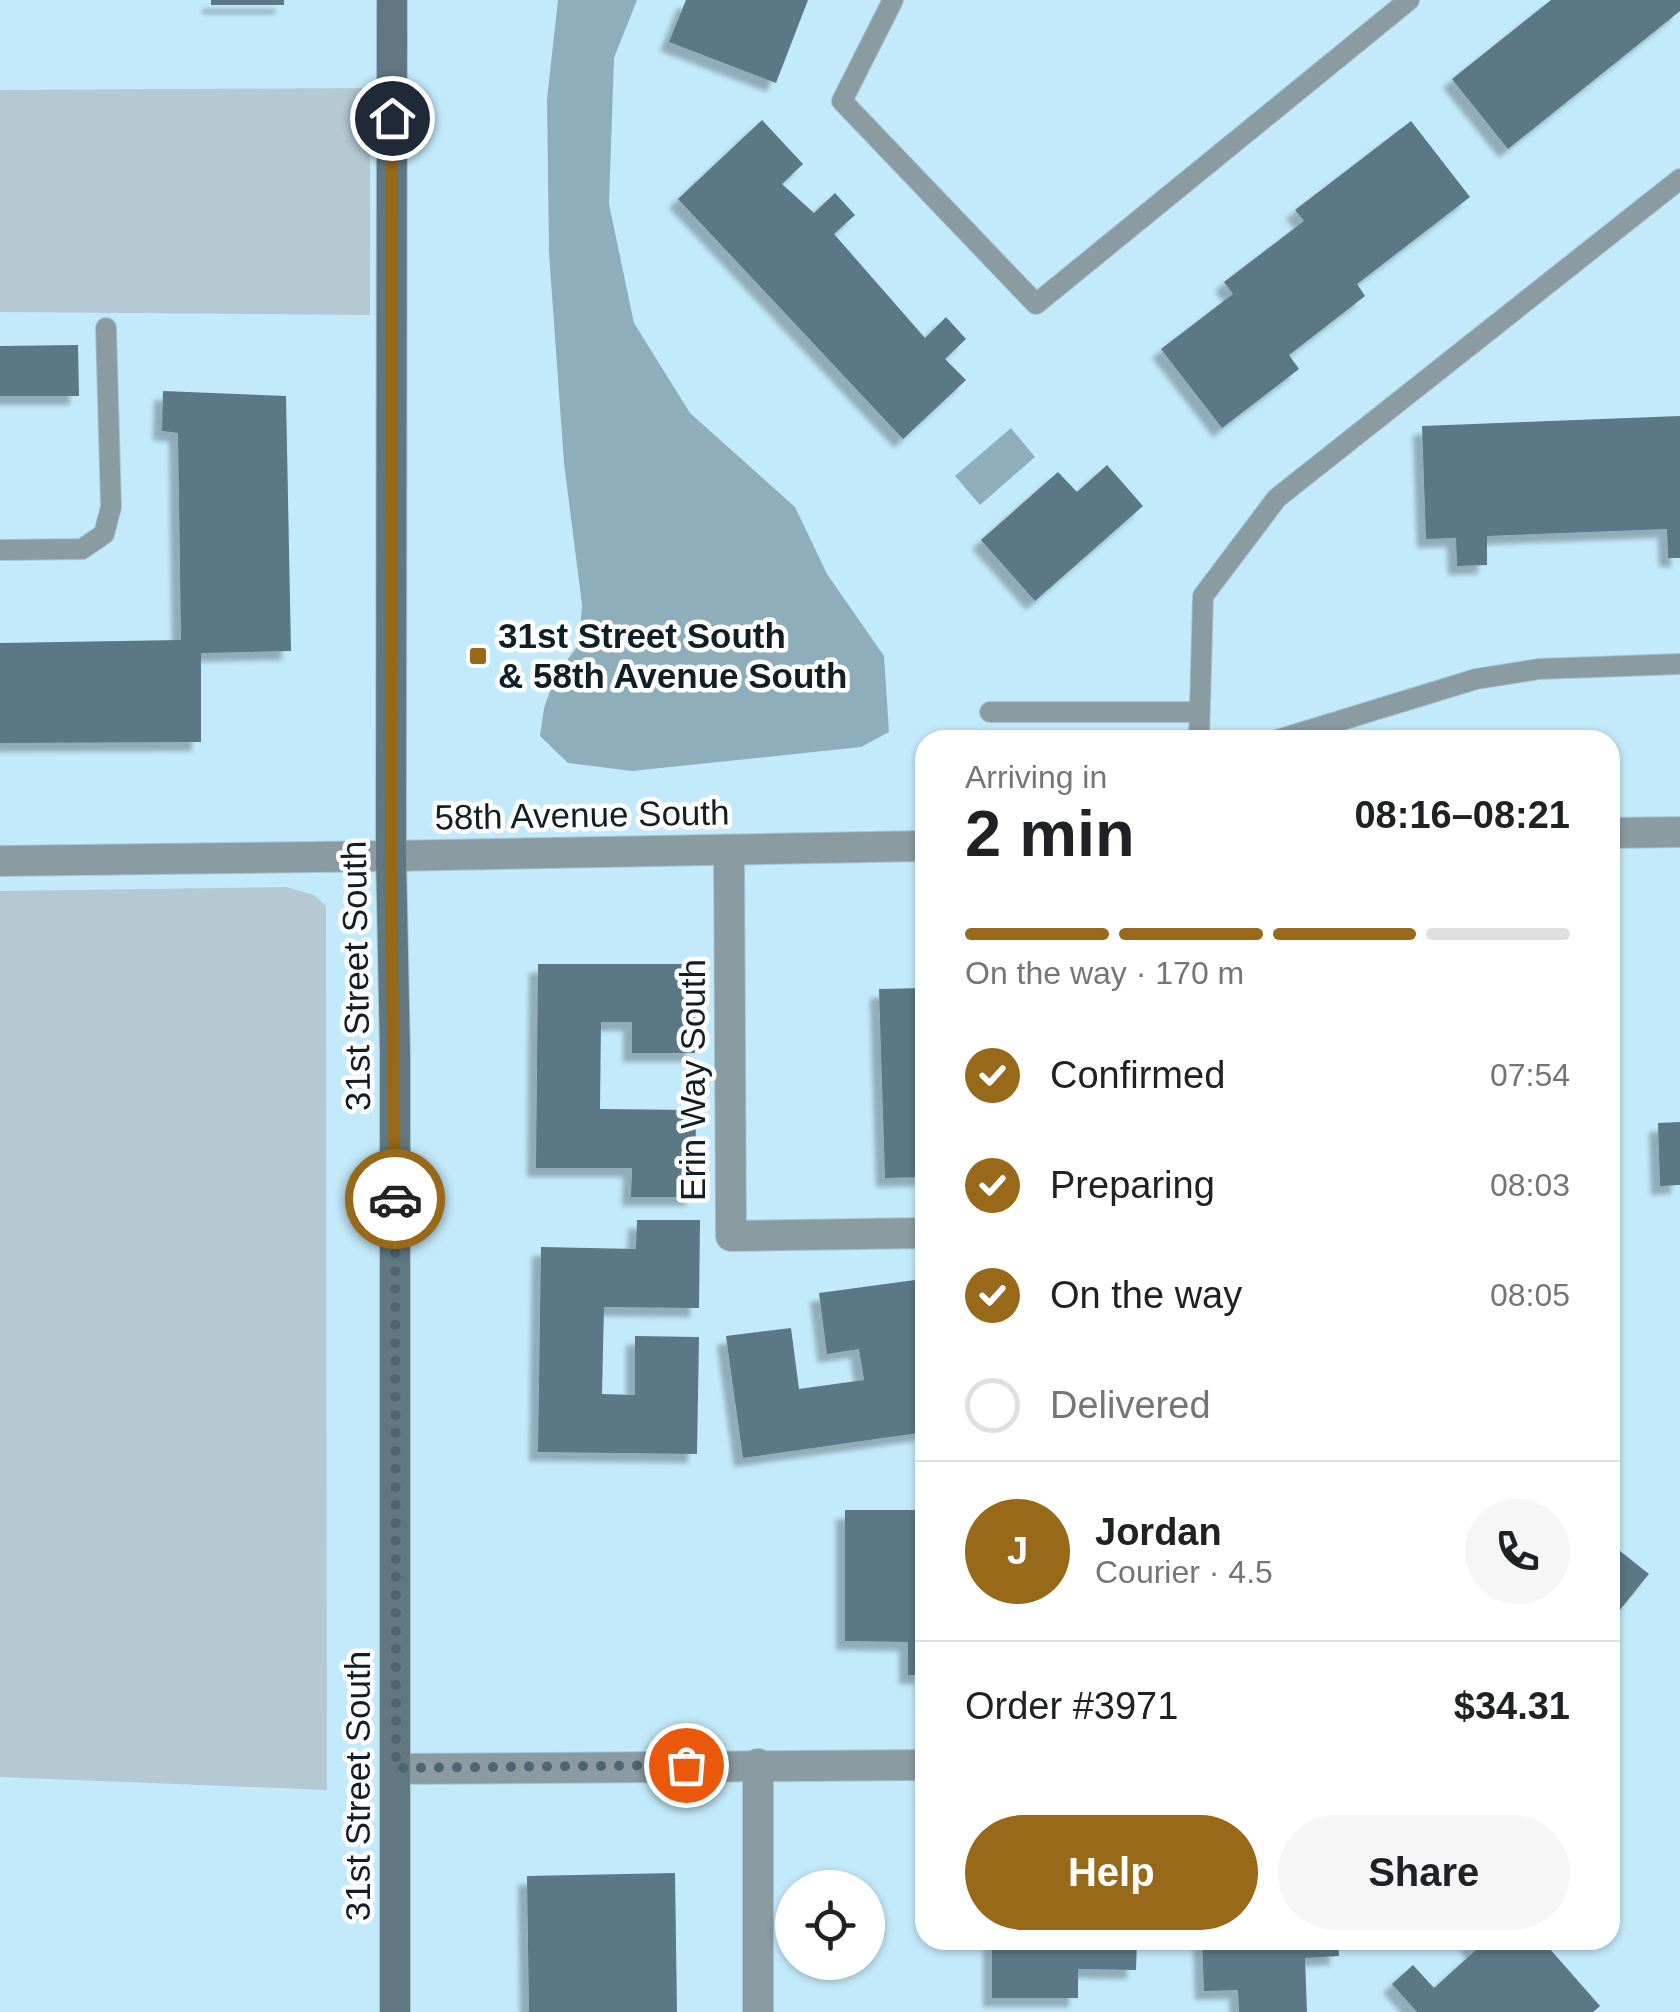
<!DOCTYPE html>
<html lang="en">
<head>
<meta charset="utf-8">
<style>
  :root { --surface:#fff; --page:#f6f6f6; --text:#202124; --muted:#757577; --line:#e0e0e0; --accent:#976918 }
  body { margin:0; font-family:Arial,sans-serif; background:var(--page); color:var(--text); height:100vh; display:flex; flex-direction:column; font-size:38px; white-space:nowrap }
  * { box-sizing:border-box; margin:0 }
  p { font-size:32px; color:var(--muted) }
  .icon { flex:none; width:55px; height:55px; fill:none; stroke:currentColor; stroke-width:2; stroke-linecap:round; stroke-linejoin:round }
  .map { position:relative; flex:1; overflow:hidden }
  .details { position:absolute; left:915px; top:730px; width:705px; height:1220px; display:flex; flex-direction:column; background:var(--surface); border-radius:30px; box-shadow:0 2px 8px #0004 }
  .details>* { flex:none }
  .fabs { position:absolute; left:775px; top:1870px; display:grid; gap:20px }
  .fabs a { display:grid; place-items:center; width:110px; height:110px; border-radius:50%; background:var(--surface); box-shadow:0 2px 8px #0004; font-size:50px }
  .pin { position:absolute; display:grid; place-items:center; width:85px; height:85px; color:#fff; margin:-42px; border:5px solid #fff; border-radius:50%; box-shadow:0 2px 10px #0007 }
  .courier { position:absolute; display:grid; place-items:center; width:100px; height:100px; margin:-50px; border:8px solid #976918; border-radius:50%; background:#fff; color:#222; box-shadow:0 2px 12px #0007 }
  .headline em { font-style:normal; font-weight:700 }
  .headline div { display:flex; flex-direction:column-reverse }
  .headline { display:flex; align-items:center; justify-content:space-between; height:170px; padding:0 50px }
  h1 { font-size:65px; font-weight:700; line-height:75px }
  .bar { display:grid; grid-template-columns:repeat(4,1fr); gap:15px 10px; align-content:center; height:120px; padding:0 50px }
  .bar i { height:12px; border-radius:8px; background:var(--line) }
  .bar .on { background:var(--accent) }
  .bar p { grid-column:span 4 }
  .line { display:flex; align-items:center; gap:25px; padding:0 50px; border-top:2px solid var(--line) }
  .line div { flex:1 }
  .round { display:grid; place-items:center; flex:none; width:105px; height:105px; border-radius:52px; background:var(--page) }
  ol { padding:0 50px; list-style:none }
  li { display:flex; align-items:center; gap:30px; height:110px }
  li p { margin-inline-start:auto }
  li .icon { padding:10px; border-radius:50%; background:var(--accent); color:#fff; stroke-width:4 }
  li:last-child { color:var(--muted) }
  li i { width:55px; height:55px; border:5px solid var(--line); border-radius:50% }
  .primary-button { display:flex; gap:20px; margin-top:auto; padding:20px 50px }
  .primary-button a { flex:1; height:115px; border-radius:60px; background:var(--accent); color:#fff; font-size:40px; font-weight:700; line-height:115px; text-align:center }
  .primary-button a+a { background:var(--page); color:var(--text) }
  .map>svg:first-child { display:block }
  .green { fill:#b4c9d2 }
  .water { fill:#8faebc }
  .building { fill:#5a7885; filter:url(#shadow) }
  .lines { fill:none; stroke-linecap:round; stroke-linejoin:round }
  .lane-casing { stroke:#a3c5d4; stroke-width:22 }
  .street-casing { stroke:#a3c5d4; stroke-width:32 }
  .secondary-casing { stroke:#a3c5d4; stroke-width:32 }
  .lane { stroke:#8b9ba2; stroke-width:20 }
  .street { stroke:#8b9ba2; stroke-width:30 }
  .secondary { stroke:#617883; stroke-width:30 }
  .done { stroke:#4f6570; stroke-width:10; stroke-dasharray:0 18 }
  .route { stroke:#976918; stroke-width:12 }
  .poi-dot { fill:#976918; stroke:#fff; stroke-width:4 }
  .labels { text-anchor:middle; stroke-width:9; stroke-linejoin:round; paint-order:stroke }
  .poi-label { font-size:35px; font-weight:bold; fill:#101e25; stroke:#fff; text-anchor:start }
  .street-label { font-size:35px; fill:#101e25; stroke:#fff }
</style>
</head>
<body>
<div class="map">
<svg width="1680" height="2012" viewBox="0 0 1680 2012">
  <defs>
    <filter id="shadow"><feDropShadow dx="-9" dy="9" stdDeviation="2.5" flood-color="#0004"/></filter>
  </defs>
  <rect width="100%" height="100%" fill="#c3eafb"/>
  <!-- green -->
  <g class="green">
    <path d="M370,88V315L0,312V90Z"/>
    <path d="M286,887L314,895L326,906L327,1790L0,1777V891Z"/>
  </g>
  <!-- water -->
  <g class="water">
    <path d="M558,0H637L614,58L609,204L634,323L690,413L795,507L827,574L884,656L889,732L861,747L632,771L568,763L540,736L544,708L555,677L579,644L582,605L564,463L549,253L547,99Z"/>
    <path d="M1011,428L1035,457L980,505L955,476Z"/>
  </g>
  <!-- building -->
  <g class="building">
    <rect x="211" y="0" width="73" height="5"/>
    <path d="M686,0H808L776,83L669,42Z"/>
    <path d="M1551,0H1680V11L1508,149L1452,79Z"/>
    <path d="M762,120L803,164L782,184L814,213L835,193L855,215L834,234L925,338L946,317L966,339L945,359L966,380L903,439L678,199Z"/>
    <path d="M1411,121L1470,197L1357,284L1365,296L1289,355L1299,369L1222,428L1161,349L1233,294L1224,282L1304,221L1295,210Z"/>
    <path d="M78,345L79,396H0V346Z"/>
    <path d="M163,391L286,396L291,651L201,653V742L0,743V643L181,640L178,433L162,431Z"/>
    <path d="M1680,416V558H1668L1667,529L1487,536V565L1457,566L1456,538L1426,539L1422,426Z"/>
    <path d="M1107,465L1143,506L1035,601L981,540L1058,472L1077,492Z"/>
    <path d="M538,964H696L695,1053H632V1022H601L600,1109L696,1110L695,1197H631L632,1168H536Z"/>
    <path d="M925,988V1177L885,1178L879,989Z"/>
    <path d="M1680,1122V1185L1660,1186L1658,1123Z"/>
    <path d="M637,1220H700L699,1308L604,1307L602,1394L635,1395V1336L699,1337L697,1454L538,1452L541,1247L636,1249Z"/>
    <path d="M915,1280L925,1345V1432L743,1458L726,1336L791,1328L799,1389L864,1380L859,1349L827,1354L819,1293Z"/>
    <path d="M845,1510H925V1675H908V1642L845,1641Z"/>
    <path d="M1610,1543L1649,1574L1610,1622Z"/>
    <path d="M675,1873L677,2012H529L527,1876Z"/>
    <path d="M992,1940H1137L1136,1970L1078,1969V1998H992Z"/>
    <path d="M1202,1940H1338L1339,1956L1305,1958L1307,2012H1239L1238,1990L1204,1991Z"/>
    <path d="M1467,1940H1542L1600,2006L1593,2012H1417L1392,1984L1413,1965L1434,1988L1476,1950Z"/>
  </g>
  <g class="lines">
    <defs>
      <g id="lane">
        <path d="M893,0L842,101L1036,304L1409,0"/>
        <path d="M0,550L82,549L104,534L111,507L106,328"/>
        <path d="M990,712H1199"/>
        <path d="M1199,740L1203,596L1277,498L1680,179"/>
        <path d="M1277,740L1476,679L1539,669L1680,664"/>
      </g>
      <g id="street">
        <path d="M1610,833L1680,832"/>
        <path d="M729,850L731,1236L925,1233"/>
        <path d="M0,861L391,856L925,846"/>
        <path d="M758,1764V2012"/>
        <path d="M395,1769L925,1765"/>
      </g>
      <path id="secondary" d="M392,0L391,856L395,1052V2012"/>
    </defs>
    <!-- lane casing -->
    <use href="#lane" class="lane-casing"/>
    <!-- street casing -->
    <use href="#street" class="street-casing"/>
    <!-- secondary casing -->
    <use href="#secondary" class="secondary-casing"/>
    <!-- lane -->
    <use href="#lane" class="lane"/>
    <!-- street -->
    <use href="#street" class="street"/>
    <!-- secondary -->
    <use href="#secondary" class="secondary"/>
  </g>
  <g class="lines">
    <!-- done -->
    <path class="done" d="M395,1199L396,1768L686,1765"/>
    <!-- route -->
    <path class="route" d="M392,118L391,856L395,1199"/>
  </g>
  <!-- markers -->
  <rect class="poi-dot" x="468" y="646" width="20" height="20" rx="5"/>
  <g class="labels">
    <!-- poi labels -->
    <g class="poi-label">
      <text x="498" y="648">31st Street South<tspan x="498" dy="40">&amp; 58th Avenue South</tspan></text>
    </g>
    <!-- street labels -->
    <g class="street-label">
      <text transform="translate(582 815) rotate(-1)" y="12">58th Avenue South</text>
      <text transform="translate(356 976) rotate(-91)" y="12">31st Street South</text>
      <text transform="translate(693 1080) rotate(-90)" y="12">Erin Way South</text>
      <text transform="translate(358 1786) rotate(-90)" y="12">31st Street South</text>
    </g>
  </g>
</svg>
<div class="fabs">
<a><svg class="icon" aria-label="locate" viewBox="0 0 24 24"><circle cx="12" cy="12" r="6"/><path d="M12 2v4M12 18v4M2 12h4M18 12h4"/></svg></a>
</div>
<div class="pin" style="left:686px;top:1765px;background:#ea580c"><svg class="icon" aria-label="bag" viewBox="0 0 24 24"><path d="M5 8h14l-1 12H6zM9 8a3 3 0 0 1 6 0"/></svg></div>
<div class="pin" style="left:392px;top:118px;background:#1f2937"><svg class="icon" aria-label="home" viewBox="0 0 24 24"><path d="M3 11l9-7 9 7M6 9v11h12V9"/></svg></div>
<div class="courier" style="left:395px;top:1199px"><svg class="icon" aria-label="car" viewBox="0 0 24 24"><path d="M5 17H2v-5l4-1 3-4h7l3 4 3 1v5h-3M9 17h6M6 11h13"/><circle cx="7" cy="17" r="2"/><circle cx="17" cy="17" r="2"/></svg></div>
<section class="details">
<div class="headline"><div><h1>2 min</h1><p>Arriving in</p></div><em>08:16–08:21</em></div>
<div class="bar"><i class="on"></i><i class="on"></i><i class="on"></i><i></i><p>On the way · 170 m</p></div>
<ol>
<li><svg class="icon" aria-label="check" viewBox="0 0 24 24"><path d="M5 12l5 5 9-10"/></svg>Confirmed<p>07:54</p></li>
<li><svg class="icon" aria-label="check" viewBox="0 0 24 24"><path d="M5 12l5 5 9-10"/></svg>Preparing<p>08:03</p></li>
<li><svg class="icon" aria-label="check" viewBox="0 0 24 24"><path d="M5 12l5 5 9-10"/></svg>On the way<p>08:05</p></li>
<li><i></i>Delivered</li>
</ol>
<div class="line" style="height:180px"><b class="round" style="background:var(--accent);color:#fff">J</b><div><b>Jordan</b><p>Courier · 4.5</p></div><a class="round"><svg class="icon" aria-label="phone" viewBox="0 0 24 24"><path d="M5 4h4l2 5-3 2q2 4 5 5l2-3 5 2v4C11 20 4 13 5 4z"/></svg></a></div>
<div class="line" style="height:130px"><div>Order #3971</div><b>$34.31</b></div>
<div class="primary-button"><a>Help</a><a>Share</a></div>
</section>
</div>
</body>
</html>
